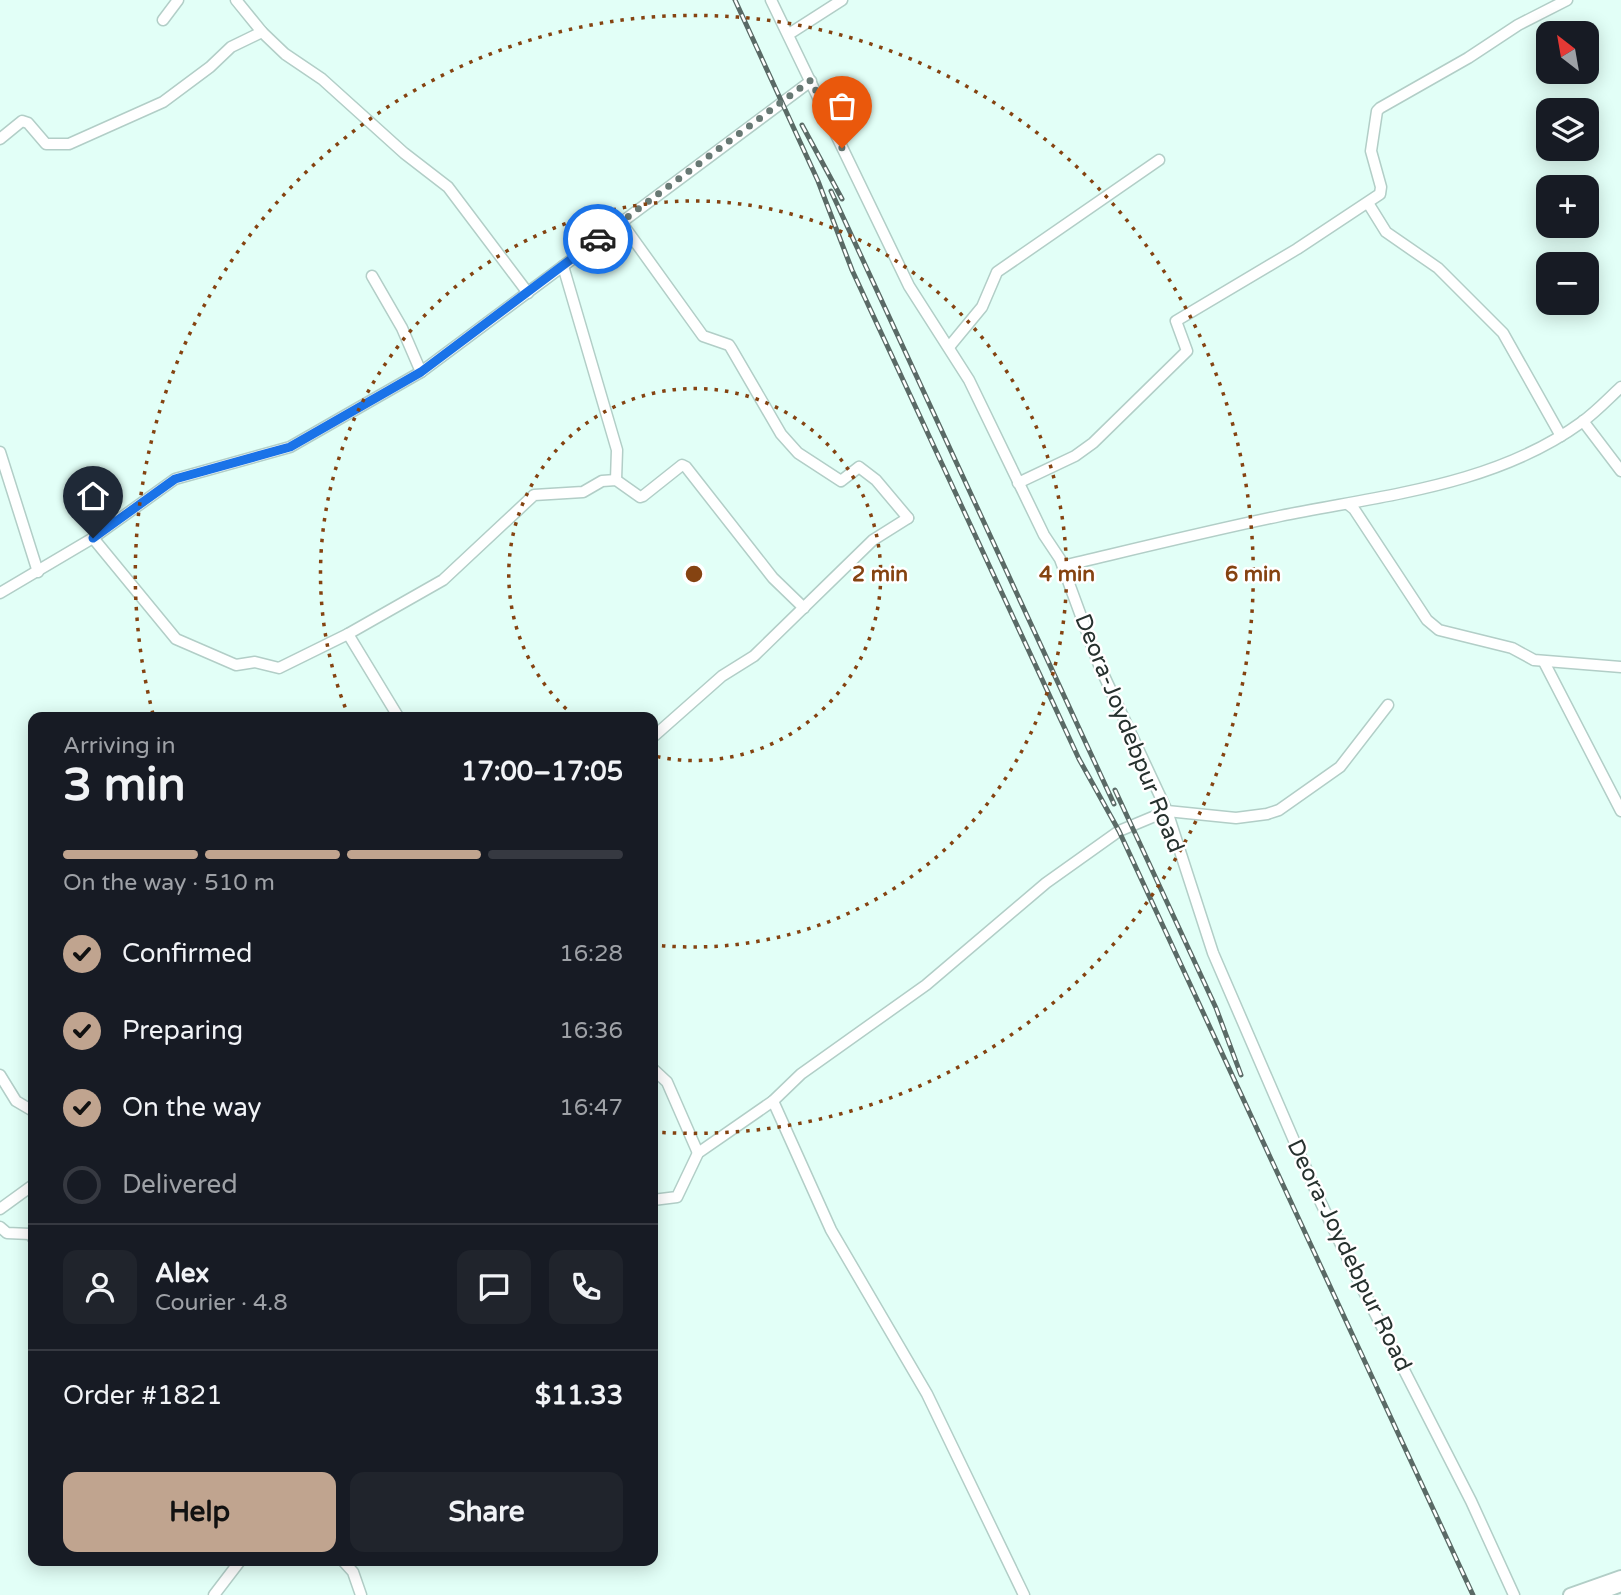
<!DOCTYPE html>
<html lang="en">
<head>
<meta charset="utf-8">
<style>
  :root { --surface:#171b24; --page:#20242c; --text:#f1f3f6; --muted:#9ea1a6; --line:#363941; --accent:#c0a48f }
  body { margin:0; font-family:"Varela Round",sans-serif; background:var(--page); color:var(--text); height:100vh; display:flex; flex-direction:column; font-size:26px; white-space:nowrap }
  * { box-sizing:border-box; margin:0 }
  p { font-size:23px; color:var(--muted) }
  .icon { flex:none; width:38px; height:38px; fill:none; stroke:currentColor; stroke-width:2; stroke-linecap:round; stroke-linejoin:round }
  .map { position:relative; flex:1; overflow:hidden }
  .drawer { position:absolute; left:28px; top:712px; width:630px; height:854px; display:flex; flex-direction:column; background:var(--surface); border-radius:14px; box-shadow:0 4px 18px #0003 }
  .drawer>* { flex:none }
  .needle { width:46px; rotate:329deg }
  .controls { position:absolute; left:1536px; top:21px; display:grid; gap:14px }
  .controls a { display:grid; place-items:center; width:63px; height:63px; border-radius:14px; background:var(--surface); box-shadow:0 4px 18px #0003; font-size:35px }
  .pin { position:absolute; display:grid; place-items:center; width:60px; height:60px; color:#fff; margin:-72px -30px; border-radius:50% 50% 50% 0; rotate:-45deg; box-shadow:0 0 7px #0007 }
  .pin .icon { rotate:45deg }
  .courier { position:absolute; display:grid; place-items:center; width:70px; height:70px; margin:-35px; border:5px solid #1a73e8; border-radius:50%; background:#fff; color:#222; box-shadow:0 2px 9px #0007 }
  .summary em { font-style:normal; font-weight:800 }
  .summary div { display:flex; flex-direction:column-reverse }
  .summary { display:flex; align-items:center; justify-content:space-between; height:119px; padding:0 35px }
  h1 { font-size:46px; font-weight:800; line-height:52px }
  .bar { display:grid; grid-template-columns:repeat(4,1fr); gap:10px 7px; align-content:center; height:84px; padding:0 35px }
  .bar i { height:9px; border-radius:5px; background:var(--line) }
  .bar .on { background:var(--accent) }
  .bar p { grid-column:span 4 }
  .line { display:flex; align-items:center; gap:18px; padding:0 35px; border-top:2px solid var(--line) }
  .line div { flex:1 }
  .round { display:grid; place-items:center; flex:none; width:74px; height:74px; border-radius:14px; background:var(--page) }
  ol { padding:0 35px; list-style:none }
  li { display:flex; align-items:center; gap:21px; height:77px }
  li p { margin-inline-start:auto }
  li .icon { padding:7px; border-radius:50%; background:var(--accent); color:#111; stroke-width:4 }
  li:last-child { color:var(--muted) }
  li i { width:38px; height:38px; border:4px solid var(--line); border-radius:50% }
  .cta { display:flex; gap:14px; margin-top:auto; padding:14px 35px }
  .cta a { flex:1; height:80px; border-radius:14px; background:var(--accent); color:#111; font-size:28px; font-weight:800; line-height:80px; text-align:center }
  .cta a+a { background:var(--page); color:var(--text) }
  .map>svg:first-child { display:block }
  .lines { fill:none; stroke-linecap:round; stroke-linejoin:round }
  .minor-casing { stroke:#b2cec7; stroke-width:13 }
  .major-casing { stroke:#b2cec7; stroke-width:16 }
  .highway-casing { stroke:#b2cec7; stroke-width:18 }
  .minor { stroke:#fff; stroke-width:10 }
  .major { stroke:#fff; stroke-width:12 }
  .highway { stroke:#fff; stroke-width:14 }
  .rail-casing { stroke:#5a6a66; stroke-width:5 }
  .rail { stroke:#fff; stroke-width:2.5; stroke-dasharray:8; stroke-linecap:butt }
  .done { stroke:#687974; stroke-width:7; stroke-dasharray:0 12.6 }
  .route { stroke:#1a73e8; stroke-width:9 }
  .ring { fill:none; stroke:#854311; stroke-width:3.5; stroke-dasharray:3.5 7 }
  .labels { text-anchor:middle; stroke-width:5; stroke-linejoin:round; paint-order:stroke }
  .street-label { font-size:23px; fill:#26312e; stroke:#fff }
  .centre { fill:#854311; stroke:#fff; stroke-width:3.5 }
  .ring-label { font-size:21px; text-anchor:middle; font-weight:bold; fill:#854311; stroke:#fff; stroke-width:5; stroke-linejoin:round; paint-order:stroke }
</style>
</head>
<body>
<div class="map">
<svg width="1621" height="1595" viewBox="0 0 1621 1595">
  <rect width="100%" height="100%" fill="#e2fff7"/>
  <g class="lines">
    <defs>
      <g id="minor">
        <path d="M236,0L262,32L285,54L322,79L404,153L448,187L528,293"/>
        <path d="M771,0L909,286L969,380L1044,535L1060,559L1099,665L1167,811L1213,953L1321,1203L1358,1280L1471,1501L1514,1595"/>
        <path d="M163,20L178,0"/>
        <path d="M789,34L842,0"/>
        <path d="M0,139L22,121L28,123L46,144H69L163,102L210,67L231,47L262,32"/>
        <path d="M1368,203L1386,232L1438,268L1503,333L1561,436"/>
        <path d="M621,222L703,336L729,345L731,348L781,434L798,453L841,481L859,467L876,480L908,518"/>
        <path d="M563,266L617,450L616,480"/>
        <path d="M372,276L402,328L421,372"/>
        <path d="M949,347L982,307L997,272L1159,160"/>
        <path d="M1583,421L1621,471"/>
        <path d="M0,452L38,572"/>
        <path d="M1018,483L1075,456L1093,443L1187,351L1176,321L1297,249L1380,194L1381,187L1371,151L1377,111L1380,108L1468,58L1518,25L1567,0"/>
        <path d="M1349,505L1354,509L1427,620L1439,630L1512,648L1534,660L1621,667"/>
        <path d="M93,538L176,639L236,665L255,662L279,668L348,634L443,580L534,495L583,492L602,481L616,480L640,497L643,496L682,465L686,467L773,578L804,608"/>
        <path d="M1063,566C1135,549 1208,531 1280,516C1383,495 1494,486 1582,422C1596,412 1608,399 1621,387"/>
        <path d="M0,593L93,538L175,479L290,447L421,372L811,81"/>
        <path d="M348,634L399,718"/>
        <path d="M1544,662L1621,811"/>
        <path d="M653,737L722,676L754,656L873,540L908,518"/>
        <path d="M653,1069L667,1082L698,1153"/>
        <path d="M0,1075L16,1101L33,1111"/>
        <path d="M773,1101L831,1230L927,1394L1024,1595"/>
        <path d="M653,1200L677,1197L698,1153L773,1101L801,1074L926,985L1046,883L1119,831L1167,811L1236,818L1267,814L1279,810L1340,767L1388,705"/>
        <path d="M0,1209L33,1185"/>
        <path d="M0,1227L7,1233L30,1234L33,1238"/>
        <path d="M343,1561L353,1572L361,1595"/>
        <path d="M214,1595L240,1561"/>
      </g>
      <path id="major" d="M1570,1595L1621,1577"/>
      <path id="highway" d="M1592,1595L1621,1584"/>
    </defs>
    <!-- minor casing -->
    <use href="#minor" class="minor-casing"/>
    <!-- major casing -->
    <use href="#major" class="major-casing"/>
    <!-- highway casing -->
    <use href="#highway" class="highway-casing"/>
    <!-- minor -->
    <use href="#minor" class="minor"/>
    <!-- major -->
    <use href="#major" class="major"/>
    <!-- highway -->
    <use href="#highway" class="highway"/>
    <defs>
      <g id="rail">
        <path d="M735,0L818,181L852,270L1079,759L1119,831L1473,1595"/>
        <path d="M802,125L842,199"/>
        <path d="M831,191L1114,804"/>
        <path d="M1115,790L1216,1008L1241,1075"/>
      </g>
    </defs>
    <!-- rail casing -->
    <use href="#rail" class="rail-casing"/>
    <!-- rail -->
    <use href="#rail" class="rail"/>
  </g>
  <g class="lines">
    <!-- done -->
    <path class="done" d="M598,239L811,80L842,148"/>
    <!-- route -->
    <path class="route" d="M93,538L175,479L290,447L421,372L598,239"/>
  </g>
  <!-- distance rings -->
  <g class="ring">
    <path d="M574 716A186 186 0 1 1 654 756"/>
    <path d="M349 717A373 373 0 1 1 655 945"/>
    <path d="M153 714A559 559 0 1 1 655 1132"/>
  </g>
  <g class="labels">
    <!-- street labels -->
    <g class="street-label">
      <text transform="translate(1130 733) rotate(68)" y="8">Deora-Joydebpur Road</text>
      <text transform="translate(1350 1255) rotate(64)" y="8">Deora-Joydebpur Road</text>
    </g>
  </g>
  <circle cx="694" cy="574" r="10" class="centre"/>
  <g class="ring-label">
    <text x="880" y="581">2 min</text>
    <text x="1067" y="581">4 min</text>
    <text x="1253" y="581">6 min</text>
  </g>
</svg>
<div class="controls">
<a><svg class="needle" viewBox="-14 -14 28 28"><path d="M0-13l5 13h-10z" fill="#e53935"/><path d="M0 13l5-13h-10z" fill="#9ea1a6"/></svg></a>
<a><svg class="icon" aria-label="layers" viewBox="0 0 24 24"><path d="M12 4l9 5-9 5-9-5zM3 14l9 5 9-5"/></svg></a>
<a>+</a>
<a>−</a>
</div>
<div class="pin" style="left:842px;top:148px;background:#ea580c"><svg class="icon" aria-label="bag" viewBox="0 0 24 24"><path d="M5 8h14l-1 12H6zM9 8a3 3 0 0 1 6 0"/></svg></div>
<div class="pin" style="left:93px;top:538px;background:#1f2937"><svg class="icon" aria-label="home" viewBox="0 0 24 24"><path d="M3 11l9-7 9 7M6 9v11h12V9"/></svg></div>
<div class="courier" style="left:598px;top:239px"><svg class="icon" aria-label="car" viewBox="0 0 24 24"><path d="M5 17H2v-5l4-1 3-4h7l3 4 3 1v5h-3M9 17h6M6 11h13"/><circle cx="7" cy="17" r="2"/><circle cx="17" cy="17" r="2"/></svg></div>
<section class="drawer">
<div class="summary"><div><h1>3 min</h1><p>Arriving in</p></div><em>17:00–17:05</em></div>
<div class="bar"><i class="on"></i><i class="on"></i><i class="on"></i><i></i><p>On the way · 510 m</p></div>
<ol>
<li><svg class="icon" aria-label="check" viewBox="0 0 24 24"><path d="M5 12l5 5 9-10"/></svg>Confirmed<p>16:28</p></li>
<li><svg class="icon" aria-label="check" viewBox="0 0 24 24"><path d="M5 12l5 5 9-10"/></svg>Preparing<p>16:36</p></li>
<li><svg class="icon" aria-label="check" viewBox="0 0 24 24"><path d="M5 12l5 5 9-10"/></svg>On the way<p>16:47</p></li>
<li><i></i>Delivered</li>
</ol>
<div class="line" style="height:126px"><a class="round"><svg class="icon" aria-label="person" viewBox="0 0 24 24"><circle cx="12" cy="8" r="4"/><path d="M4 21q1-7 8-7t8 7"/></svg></a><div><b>Alex</b><p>Courier · 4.8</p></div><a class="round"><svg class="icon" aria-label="chat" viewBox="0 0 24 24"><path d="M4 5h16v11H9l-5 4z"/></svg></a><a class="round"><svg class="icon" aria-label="phone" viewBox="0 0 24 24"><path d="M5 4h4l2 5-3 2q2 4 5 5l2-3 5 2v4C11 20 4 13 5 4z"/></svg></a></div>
<div class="line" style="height:91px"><div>Order #1821</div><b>$11.33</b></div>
<div class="cta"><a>Help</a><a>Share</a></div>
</section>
</div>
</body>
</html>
